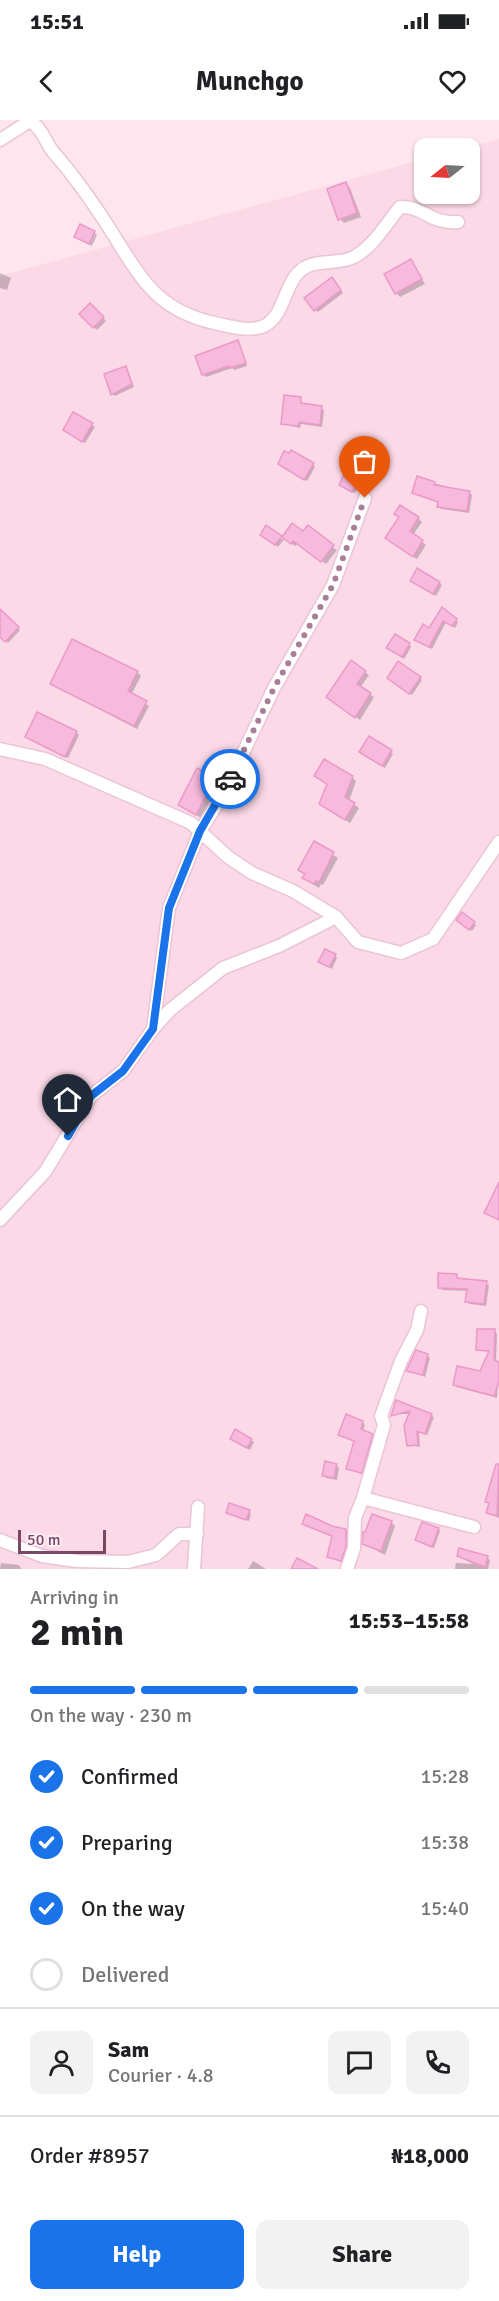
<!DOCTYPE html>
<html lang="en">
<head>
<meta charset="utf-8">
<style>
  :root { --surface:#fff; --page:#f2f2f2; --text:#202124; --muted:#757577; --line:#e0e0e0; --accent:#1a73e8 }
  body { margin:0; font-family:Signika,sans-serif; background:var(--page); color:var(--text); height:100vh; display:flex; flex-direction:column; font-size:22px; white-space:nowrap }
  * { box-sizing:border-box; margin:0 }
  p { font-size:20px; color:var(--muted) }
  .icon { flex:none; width:33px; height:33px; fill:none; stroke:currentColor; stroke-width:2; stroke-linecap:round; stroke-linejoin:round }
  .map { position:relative; height:1449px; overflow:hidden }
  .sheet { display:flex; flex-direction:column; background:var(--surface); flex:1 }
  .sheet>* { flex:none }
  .needle { width:39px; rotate:252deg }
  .fabs { position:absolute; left:414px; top:18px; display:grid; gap:12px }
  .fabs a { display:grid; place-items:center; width:66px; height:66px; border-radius:12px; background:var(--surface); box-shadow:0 2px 4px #0004; font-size:30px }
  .scale { position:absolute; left:18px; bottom:15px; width:88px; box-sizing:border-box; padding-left:6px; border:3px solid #7b4767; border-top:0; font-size:16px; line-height:21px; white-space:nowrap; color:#7b4767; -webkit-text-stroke:4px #ffeef4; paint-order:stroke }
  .pin { position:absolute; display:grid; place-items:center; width:51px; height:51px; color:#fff; margin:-62px -26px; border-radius:50% 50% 50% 0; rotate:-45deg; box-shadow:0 0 6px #0007 }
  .pin .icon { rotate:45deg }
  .courier { position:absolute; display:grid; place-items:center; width:60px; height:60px; margin:-30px; border:4px solid #1a73e8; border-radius:50%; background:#fff; color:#222; box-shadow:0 2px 8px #0007 }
  .head em { font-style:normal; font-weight:800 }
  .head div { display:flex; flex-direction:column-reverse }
  .head { display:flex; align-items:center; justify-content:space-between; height:102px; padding:0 30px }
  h1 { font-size:39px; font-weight:800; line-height:45px }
  .bar { display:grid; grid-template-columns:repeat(4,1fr); gap:9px 6px; align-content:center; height:72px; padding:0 30px }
  .bar i { height:8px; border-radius:4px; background:var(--line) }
  .bar .selected { background:var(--accent) }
  .bar p { grid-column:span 4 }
  .line { display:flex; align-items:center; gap:15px; padding:0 30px; border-top:2px solid var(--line) }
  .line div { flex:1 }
  .round { display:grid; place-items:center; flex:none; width:63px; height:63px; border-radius:12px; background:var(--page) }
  ol { padding:0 30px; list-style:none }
  li { display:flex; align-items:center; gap:18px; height:66px }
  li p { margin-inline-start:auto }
  li .icon { padding:6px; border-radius:50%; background:var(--accent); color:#fff; stroke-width:4 }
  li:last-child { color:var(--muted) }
  li i { width:33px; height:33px; border:3px solid var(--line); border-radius:50% }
  .button { display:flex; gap:12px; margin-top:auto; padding:12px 30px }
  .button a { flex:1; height:69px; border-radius:12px; background:var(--accent); color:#fff; font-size:24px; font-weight:800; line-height:69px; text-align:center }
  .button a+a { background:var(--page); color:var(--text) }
  .status { display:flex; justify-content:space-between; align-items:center; height:42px; padding:0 30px; background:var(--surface); direction:ltr }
  .status svg { height:16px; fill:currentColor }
  header { display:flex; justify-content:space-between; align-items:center; height:78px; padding:0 30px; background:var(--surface); font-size:27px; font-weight:800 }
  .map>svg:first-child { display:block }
  .residential { fill:#fcd9e7 }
  .shadow { fill:#0003 }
  .building { fill:#f7badd; stroke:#ec98c9; stroke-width:1.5 }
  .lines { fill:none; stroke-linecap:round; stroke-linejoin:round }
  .street-casing { stroke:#eac4d7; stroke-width:15 }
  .street { stroke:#fff; stroke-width:12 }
  .done { stroke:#a97e96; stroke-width:6; stroke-dasharray:0 10.8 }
  .route { stroke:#1a73e8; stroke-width:8 }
</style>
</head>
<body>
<div class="status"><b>15:51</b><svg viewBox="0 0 49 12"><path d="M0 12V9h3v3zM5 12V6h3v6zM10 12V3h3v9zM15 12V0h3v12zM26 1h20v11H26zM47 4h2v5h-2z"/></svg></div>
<header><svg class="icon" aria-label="back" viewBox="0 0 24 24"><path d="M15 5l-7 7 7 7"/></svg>Munchgo<svg class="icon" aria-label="heart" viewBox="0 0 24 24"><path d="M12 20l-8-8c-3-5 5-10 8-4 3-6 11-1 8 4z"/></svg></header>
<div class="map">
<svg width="499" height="1449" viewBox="0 0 499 1449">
  <rect width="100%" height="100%" fill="#ffe5ee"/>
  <!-- residential -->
  <path class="residential" d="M499,19V1449H0V156L424,39V74H470V28H464Z"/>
  <!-- shadow -->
  <g class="shadow">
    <path d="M346,64L350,68L361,97L344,103L340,99Z"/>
    <path d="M94,112L97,115L92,126L76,117Z"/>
    <path d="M411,141L425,164L400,177L396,173Z"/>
    <path d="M0,153L11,158L7,170L0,168Z"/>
    <path d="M334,162L343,173L318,192L315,190Z"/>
    <path d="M90,185L106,201L97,210L81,194Z"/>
    <path d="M238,221L247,246L234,250L232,248L206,257L203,254Z"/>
    <path d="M126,248L134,267L115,276L113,274Z"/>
    <path d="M300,278L303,285L324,290L322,307L301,304L300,308L283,304Z"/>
    <path d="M74,294L95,307L85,323L64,310Z"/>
    <path d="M354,335L381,346L375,357L365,352L355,373L343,367Z"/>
    <path d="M313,344L315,347L307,361L282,347Z"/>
    <path d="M434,363L469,373L472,375L469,393L441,389L439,383L413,372Z"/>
    <path d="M418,398L422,402L413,415L426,425L417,439L390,422Z"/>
    <path d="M293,405L337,430L326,444L298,423L295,426L285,418L278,427L265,417L283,419Z"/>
    <path d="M411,461L439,463L442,465L436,476Z"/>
    <path d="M442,489L458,502L455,508L446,502L432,529L419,522Z"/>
    <path d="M4,494L20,510L8,523L0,515V499Z"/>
    <path d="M409,524L411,527L404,539L388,528Z"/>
    <path d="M137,552L141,556L131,575L149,586L137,609L52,564Z"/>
    <path d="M365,552L369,555L360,568L374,577L360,600L332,581Z"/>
    <path d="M420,558L422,560L412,575L391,560Z"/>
    <path d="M76,612L79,615L68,638L26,617Z"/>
    <path d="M391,632L393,634L385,648L364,634Z"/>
    <path d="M198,650L219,663L201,698L180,685Z"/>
    <path d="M316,656L352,657L356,661L349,681L359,688L350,703L320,684L328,665Z"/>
    <path d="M314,723L338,738L323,765L321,764L319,768L309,762L304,758L311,759L300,750Z"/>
    <path d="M461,802L474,803L476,805L472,811Z"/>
    <path d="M335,835L337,838L332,849L320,842Z"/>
    <path d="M457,1156L459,1160L489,1165L486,1186L470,1184L467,1182L468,1171L442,1170L440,1167Z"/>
    <path d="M494,1211L497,1214L496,1242L499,1244L497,1278L457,1267L454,1265L481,1253L489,1232L478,1229Z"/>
    <path d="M427,1235L430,1238L425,1257L408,1250Z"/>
    <path d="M398,1281L434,1297L427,1315L419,1312L420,1327L409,1325L410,1294H392Z"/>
    <path d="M363,1302L365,1305L363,1311L375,1318L364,1355L348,1348L355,1322L340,1315Z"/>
    <path d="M251,1320L254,1322L250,1330L234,1321Z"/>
    <path d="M336,1345L339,1348L337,1360L326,1358L324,1355Z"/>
    <path d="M494,1356L499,1357V1398L487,1393L490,1384L487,1381Z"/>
    <path d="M249,1391L251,1394L249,1401L227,1392Z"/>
    <path d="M391,1402L395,1406L385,1435L364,1424Z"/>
    <path d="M304,1404L346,1410L348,1413V1430L344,1443L328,1437L334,1417Z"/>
    <path d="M438,1409L440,1411L434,1428L417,1420Z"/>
    <path d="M458,1436L487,1437L490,1440L488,1449H455L456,1443L473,1444Z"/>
    <path d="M253,1441L266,1449H248Z"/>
    <path d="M1,1443L19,1445L21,1449H0Z"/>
  </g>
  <!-- building -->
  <g class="building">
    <path d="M346,62L357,93L338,100L327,69Z"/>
    <path d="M80,104L95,111L89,124L74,117Z"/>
    <path d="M411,139L422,159L395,174L384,154Z"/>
    <path d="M332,157L341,170L314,191L304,178Z"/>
    <path d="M90,183L104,197L93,208L79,194Z"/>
    <path d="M238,220L246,243L230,248L229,246L202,255L195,236Z"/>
    <path d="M126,246L132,264L111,275L104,254Z"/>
    <path d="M284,275L301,277V283L322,286L320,305L299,302L298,306L281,304Z"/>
    <path d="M73,292L93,303L82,322L63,310Z"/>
    <path d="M291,330L314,343L304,360L278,344L284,331L289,333Z"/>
    <path d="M354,333L380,343L373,356L363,351L352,372L339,365Z"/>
    <path d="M417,356L435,362L434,365L470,371L467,391L437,387L438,382L412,373Z"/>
    <path d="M400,385L419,397L410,411L423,420L413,437L385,418L399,397L394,394Z"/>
    <path d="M292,403L303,411L308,405L334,425L321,442L293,421L291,424L282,417Z"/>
    <path d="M266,405L282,416L275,425L260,415Z"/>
    <path d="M417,448L440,462L433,474L410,461Z"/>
    <path d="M442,487L457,499L452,506L443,501L429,527L414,520L423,504L429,508Z"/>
    <path d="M0,489L19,507L5,522L0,517Z"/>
    <path d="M395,514L410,523L402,537L386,528Z"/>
    <path d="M72,519L138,551L128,571L147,581L134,606L50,564Z"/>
    <path d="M351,540L366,551L357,564L371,573L355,598L326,577Z"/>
    <path d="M398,541L421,557L409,574L387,558Z"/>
    <path d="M37,592L77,611L65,637L25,617Z"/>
    <path d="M369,616L392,630L382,646L359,632Z"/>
    <path d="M324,639L353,656L345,677L355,683L345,700L319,684L327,664L314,656Z"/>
    <path d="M197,648L215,657L196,695L178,685Z"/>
    <path d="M314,721L334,732L319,762L316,761L314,764L302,758L305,754L298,750Z"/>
    <path d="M462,792L475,802L469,810L456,800Z"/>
    <path d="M325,829L336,834L329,847L318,842Z"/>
    <path d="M499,1062V1100L484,1093Z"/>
    <path d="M438,1153L457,1154V1158L487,1161L484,1184L465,1182L467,1169L438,1168Z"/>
    <path d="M477,1209H495L494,1240L499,1242V1262L494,1276L453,1265L457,1246L480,1251L489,1231L476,1230Z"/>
    <path d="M416,1230L428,1234L423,1255L406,1251Z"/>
    <path d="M396,1280L432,1294L425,1314L417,1311L418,1325L407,1326L404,1306L410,1291L391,1296Z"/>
    <path d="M346,1294L363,1301L361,1309L373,1314L362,1353L346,1349L354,1321L338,1315Z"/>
    <path d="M235,1309L252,1319L247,1328L230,1319Z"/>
    <path d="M325,1341L337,1344L334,1358L322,1356Z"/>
    <path d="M496,1344H499L497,1396L486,1393L489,1383L485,1382Z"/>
    <path d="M229,1383L250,1390L246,1400L226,1393Z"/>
    <path d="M306,1394L332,1406L346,1409V1427L341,1441L327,1437L332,1416L302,1404Z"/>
    <path d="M372,1394L392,1401L381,1431L362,1424L363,1412H365Z"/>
    <path d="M422,1402L439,1408L432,1427L415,1420Z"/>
    <path d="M459,1428L488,1436L485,1447L457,1436Z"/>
    <path d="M297,1438L318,1449H291Z"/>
  </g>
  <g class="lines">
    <defs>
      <g id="street">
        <path d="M0,20L30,1C43,9 45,22 54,33C77,59 94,84 113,114C143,162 159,192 219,204C233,207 250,212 264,206C284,196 284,167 298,153C313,137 336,146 354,137C374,126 386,104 400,87C424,86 429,104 458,102"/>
        <path d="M0,629L45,639L191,703L228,737L252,753L293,771L336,797L358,822L401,833L433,819L499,722"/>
        <path d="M153,909L170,890L223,848L279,826L336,797"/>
        <path d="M0,1100L45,1052L91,976L123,951L153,909L169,788L200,711L222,677L274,568L333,465L365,378"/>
        <path d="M421,1191L417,1210L401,1241L381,1296L384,1305L363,1378L474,1407"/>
        <path d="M0,1420L42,1436L77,1441L128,1442L156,1435L179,1414H197"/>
        <path d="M194,1449L198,1387"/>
        <path d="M347,1449L354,1428L355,1398L363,1378"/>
      </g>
    </defs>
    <!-- street casing -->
    <use href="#street" class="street-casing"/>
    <!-- street -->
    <use href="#street" class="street"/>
  </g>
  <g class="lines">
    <!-- done -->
    <path class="done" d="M230,659L274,568L333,465L365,378"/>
    <!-- route -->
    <path class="route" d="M68,1016L91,976L123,951L153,909L169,788L200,711L230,659"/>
  </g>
</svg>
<div class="fabs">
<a><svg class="needle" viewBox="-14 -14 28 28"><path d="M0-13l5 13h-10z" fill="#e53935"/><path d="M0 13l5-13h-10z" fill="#757577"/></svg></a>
</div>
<div class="scale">50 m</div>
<div class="pin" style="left:365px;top:378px;background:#ea580c"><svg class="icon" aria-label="bag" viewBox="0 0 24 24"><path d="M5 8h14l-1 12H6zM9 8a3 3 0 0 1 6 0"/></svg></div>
<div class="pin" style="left:68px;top:1016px;background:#1f2937"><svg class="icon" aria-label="home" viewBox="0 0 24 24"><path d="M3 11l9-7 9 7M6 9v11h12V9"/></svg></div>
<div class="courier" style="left:230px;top:659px"><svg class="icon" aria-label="car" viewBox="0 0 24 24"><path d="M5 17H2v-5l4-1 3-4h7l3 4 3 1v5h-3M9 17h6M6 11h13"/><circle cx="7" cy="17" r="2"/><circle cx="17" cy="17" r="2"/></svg></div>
</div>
<section class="sheet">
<div class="head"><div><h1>2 min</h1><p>Arriving in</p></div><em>15:53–15:58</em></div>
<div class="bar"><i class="selected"></i><i class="selected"></i><i class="selected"></i><i></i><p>On the way · 230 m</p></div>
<ol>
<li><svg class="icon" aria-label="check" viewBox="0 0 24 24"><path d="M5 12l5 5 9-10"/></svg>Confirmed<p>15:28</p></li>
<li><svg class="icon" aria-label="check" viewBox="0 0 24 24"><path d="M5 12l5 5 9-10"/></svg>Preparing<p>15:38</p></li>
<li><svg class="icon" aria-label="check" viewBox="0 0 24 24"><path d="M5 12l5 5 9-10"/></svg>On the way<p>15:40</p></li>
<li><i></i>Delivered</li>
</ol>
<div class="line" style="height:108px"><a class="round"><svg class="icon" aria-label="person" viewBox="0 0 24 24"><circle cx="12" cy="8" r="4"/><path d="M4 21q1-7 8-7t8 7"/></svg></a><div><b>Sam</b><p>Courier · 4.8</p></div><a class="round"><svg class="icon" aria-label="chat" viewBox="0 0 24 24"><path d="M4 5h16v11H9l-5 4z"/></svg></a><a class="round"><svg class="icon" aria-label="phone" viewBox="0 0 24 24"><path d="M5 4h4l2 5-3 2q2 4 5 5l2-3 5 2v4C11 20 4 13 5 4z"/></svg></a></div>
<div class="line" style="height:78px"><div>Order #8957</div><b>₦18,000</b></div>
<div class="button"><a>Help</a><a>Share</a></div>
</section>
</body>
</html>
